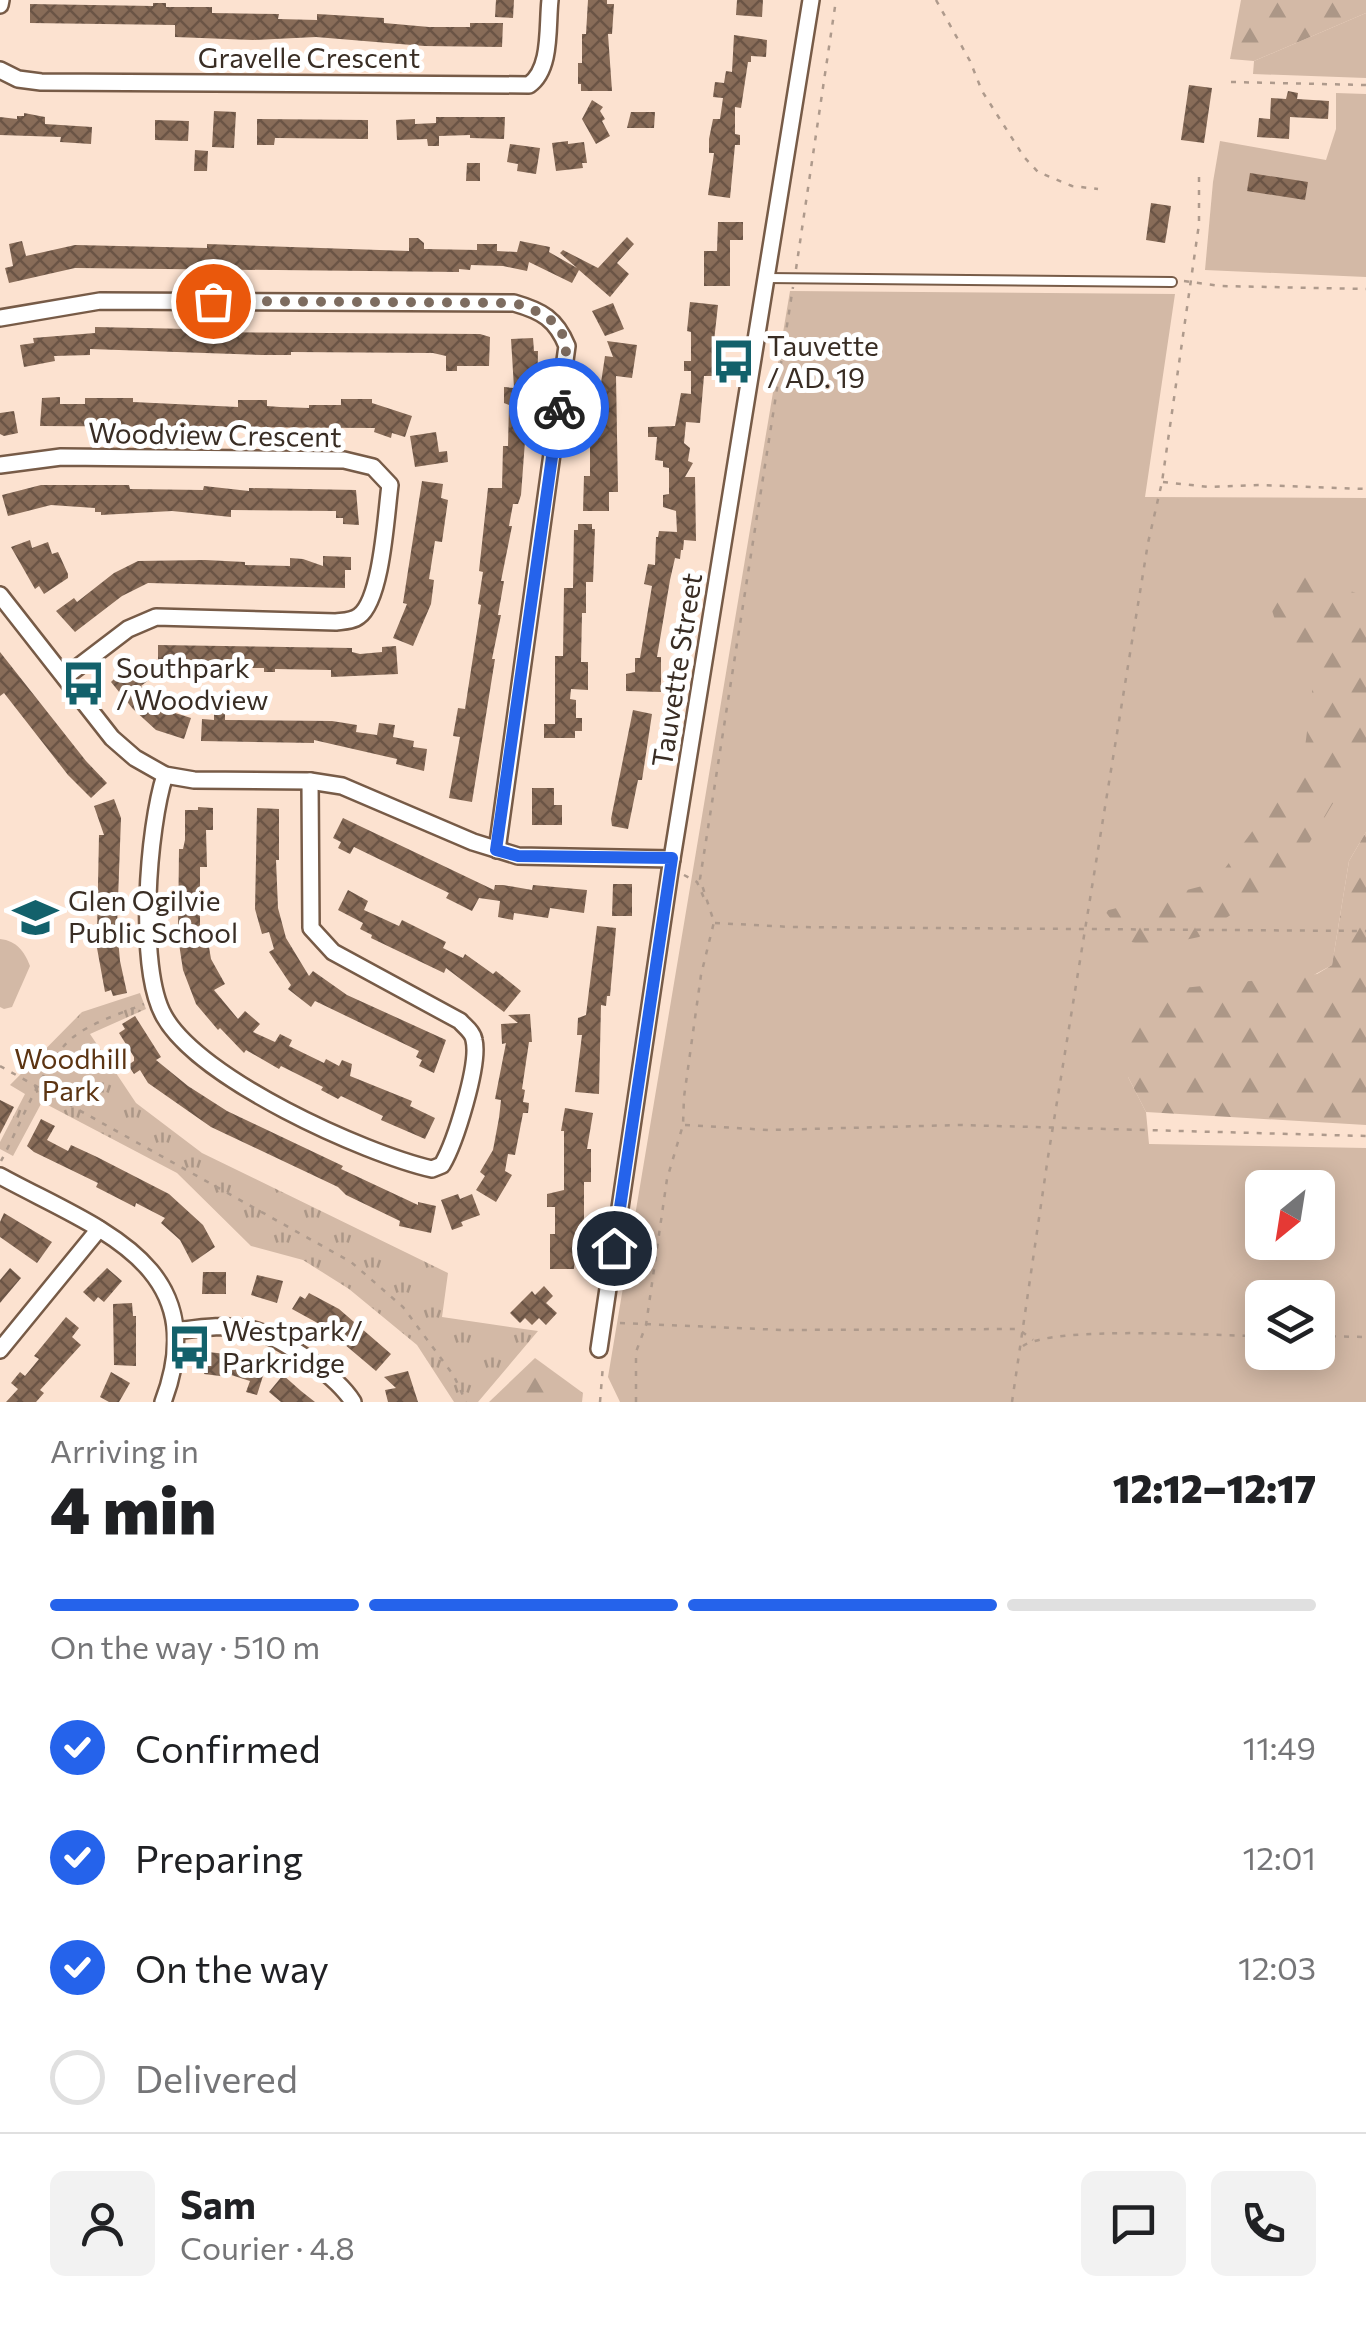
<!DOCTYPE html>
<html lang="en">
<head>
<meta charset="utf-8">
<style>
  :root { --surface:#fff; --page:#f2f2f2; --text:#202124; --muted:#757577; --line:#e0e0e0; --accent:#2563eb }
  body { margin:0; font-family:Commissioner,sans-serif; background:var(--page); color:var(--text); height:100vh; display:flex; flex-direction:column; font-size:38px; white-space:nowrap }
  * { box-sizing:border-box; margin:0 }
  p { font-size:32px; color:var(--muted) }
  .icon { flex:none; width:55px; height:55px; fill:none; stroke:currentColor; stroke-width:2; stroke-linecap:round; stroke-linejoin:round }
  .map { position:relative; height:1402px; overflow:hidden }
  .drawer { display:flex; flex-direction:column; background:var(--surface); flex:1 }
  .drawer>* { flex:none }
  .needle { width:65px; rotate:210deg }
  .controls { position:absolute; left:1245px; top:1170px; display:grid; gap:20px }
  .controls a { display:grid; place-items:center; width:90px; height:90px; border-radius:15px; background:var(--surface); box-shadow:0 5px 25px #0003; font-size:50px }
  .pin { position:absolute; display:grid; place-items:center; width:85px; height:85px; color:#fff; margin:-42px; border:5px solid #fff; border-radius:50%; box-shadow:0 2px 10px #0007 }
  .courier { position:absolute; display:grid; place-items:center; width:100px; height:100px; margin:-50px; border:8px solid #2563eb; border-radius:50%; background:#fff; color:#222; box-shadow:0 2px 12px #0007 }
  .head em { font-style:normal; font-weight:800 }
  .head div { display:flex; flex-direction:column-reverse }
  .head { display:flex; align-items:center; justify-content:space-between; height:170px; padding:0 50px }
  h1 { font-size:65px; font-weight:800; line-height:75px }
  .bar { display:grid; grid-template-columns:repeat(4,1fr); gap:15px 10px; align-content:center; height:120px; padding:0 50px }
  .bar i { height:12px; border-radius:8px; background:var(--line) }
  .bar .active { background:var(--accent) }
  .bar p { grid-column:span 4 }
  .line { display:flex; align-items:center; gap:25px; padding:0 50px; border-top:2px solid var(--line) }
  .line div { flex:1 }
  .round { display:grid; place-items:center; flex:none; width:105px; height:105px; border-radius:15px; background:var(--page) }
  ol { padding:0 50px; list-style:none }
  li { display:flex; align-items:center; gap:30px; height:110px }
  li p { margin-inline-start:auto }
  li .icon { padding:10px; border-radius:50%; background:var(--accent); color:#fff; stroke-width:4 }
  li:last-child { color:var(--muted) }
  li i { width:55px; height:55px; border:5px solid var(--line); border-radius:50% }
  .map>svg:first-child { display:block }
  .green { fill:#d3b9a6; fill-rule:evenodd }
  .forest { fill:url(#forest-firs) }
  .park { fill:url(#park-tufts) }
  .building { fill:url(#building-cross-hatch) }
  .lines { fill:none; stroke-linecap:round; stroke-linejoin:round }
  .service-casing { stroke:#775b47; stroke-width:12 }
  .minor-casing { stroke:#775b47; stroke-width:20 }
  .path { stroke:#ae9a8c; stroke-width:2.5; stroke-dasharray:5 8; stroke-linecap:butt }
  .service { stroke:#fff; stroke-width:8 }
  .minor { stroke:#fff; stroke-width:15 }
  .done { stroke:#7d6c60; stroke-width:10; stroke-dasharray:0 18 }
  .route { stroke:#2563eb; stroke-width:12 }
  .labels { text-anchor:middle; stroke-width:10; stroke-linejoin:round; paint-order:stroke }
  .street-label { font-size:28px; fill:#392d24; stroke:#fff }
  .poi-label { font-size:28px; fill:#392d24; stroke:#fff; text-anchor:start }
  .park-label { font-size:28px; fill:#5c3412; stroke:#fff }
</style>
</head>
<body>
<div class="map">
<svg width="1366" height="1402" viewBox="0 0 1366 1402">
  <defs>
    <pattern id="forest-firs" width="22" height="20" patternUnits="userSpaceOnUse" patternTransform="scale(2.5)"><rect width="22" height="20" fill="#d3b9a6"/><path d="M5 1l3.5 6h-7zM16 11l3.5 6h-7z" fill="#ac9787"/></pattern>
    <pattern id="park-tufts" width="24" height="20" patternUnits="userSpaceOnUse" patternTransform="scale(2.5)"><rect width="24" height="20" fill="#d3b9a6"/><path d="M3 7l-1-3M5 7V3M7 7l1-3M15 17l-1-3M17 17v-4M19 17l1-3" fill="none" stroke="#ac9787"/></pattern>
    <pattern id="building-cross-hatch" width="8" height="8" patternUnits="userSpaceOnUse" patternTransform="scale(2.5)"><rect width="8" height="8" fill="#886c58"/><path d="M0 0l8 8M0 8l8-8" fill="none" stroke="#6a5445"/></pattern>
  </defs>
  <rect width="100%" height="100%" fill="#fce2d0"/>
  <!-- green -->
  <g class="green">
    <path d="M1366,13V78L1253,74L1254,61Z"/>
    <path d="M1336,93L1366,94V277L1205,270L1213,182L1220,141L1326,160L1336,129Z"/>
    <path d="M790,291L1175,294L1145,497L1366,498V832L1349,861L1332,965L1128,1077L1146,1112L1149,1144L1366,1148V1402H620L608,1377ZM1262,1188H1318V1242H1262ZM1262,1298H1318V1352H1262Z"/>
    <path d="M0,939C17,941 24,951 30,966L12,1007L4,1009L0,1007Z"/>
  </g>
  <!-- forest -->
  <g class="forest">
    <path d="M1241,0H1366V13L1254,61L1230,59Z"/>
    <path d="M1296,570L1366,597V748L1292,872L1199,937L1151,947L1127,941L1105,911L1214,883L1303,763L1315,669L1279,633L1265,588Z"/>
    <path d="M1366,832V1125L1146,1112L1128,1077L1121,1028L1154,991L1317,974L1332,965L1349,861Z"/>
    <path d="M535,1358L583,1393L582,1402H489Z"/>
  </g>
  <!-- park -->
  <path class="park" d="M140,993L146,1009L90,1034L136,1103L202,1153L448,1273L442,1317L538,1331L478,1402H454L417,1345L349,1289L303,1260L251,1246L177,1173L42,1102L13,1156L0,1149V1142L25,1094L10,1085L82,1012Z"/>
  <!-- building -->
  <g class="building">
    <path d="M496,0H514L513,18L495,17Z"/>
    <path d="M588,0H607V4H614L612,34H608L612,91H581V84H578V63H582V34H586Z"/>
    <path d="M737,0H763L762,17L736,15Z"/>
    <path d="M153,3H166V7H212V13L279,14L278,19L317,20V14L384,18V23L429,27H470V23H503L502,47L424,46L316,37L253,40L175,37V25L30,23V4L153,6Z"/>
    <path d="M734,35L767,40L766,57L751,56V62H748L741,108L735,107V134L740,135V145H735L730,198L708,195L714,153H709V139L713,119H720L723,98L713,97L715,82L724,83L726,71L732,72Z"/>
    <path d="M1189,85L1212,88L1204,143L1181,140Z"/>
    <path d="M1288,91L1298,93L1297,99L1329,101L1328,119L1290,117L1289,139L1257,137L1259,118L1270,119L1271,98L1286,99Z"/>
    <path d="M592,100L603,107L600,111L605,119L602,121L610,136L596,144L582,119Z"/>
    <path d="M214,111L236,112L234,148L212,147Z"/>
    <path d="M631,112H655L654,128H627Z"/>
    <path d="M24,113L45,117V124L92,127L91,144L60,142L61,137L0,135V117L17,119V116H24Z"/>
    <path d="M436,117H505L504,139L470,138V135L439,136V146H428L427,139L397,140L396,120L415,119V124L436,123Z"/>
    <path d="M257,119L368,120V139L275,138L274,145H257Z"/>
    <path d="M155,120L189,121L188,141L155,140Z"/>
    <path d="M568,141V144L584,142L587,163H582L583,168L556,171L552,143Z"/>
    <path d="M510,144L540,148L536,174L517,171L518,164L507,162Z"/>
    <path d="M195,150L208,151L207,171H194Z"/>
    <path d="M467,163H480V181H466Z"/>
    <path d="M1250,173L1308,182L1305,200L1247,191Z"/>
    <path d="M1151,203L1171,206L1165,243L1146,240Z"/>
    <path d="M718,222H743V240H730V286H704V251H717Z"/>
    <path d="M627,237L634,244L617,263L629,274L610,297L579,270L572,283L529,262L527,271L503,266L471,265L470,270L459,269V272L75,268L9,283L5,268L13,266L9,244L22,241L26,256L75,245L207,248V244L409,251V238H418L424,243V249L477,250V244H497V251L517,252L520,241L550,247L549,252L577,268L560,253L563,250L598,268Z"/>
    <path d="M690,302L718,305L714,341H717V376H704L700,423L686,422L684,443L690,448L688,461L693,463L685,477H695L696,541L684,540L683,550H681L680,559L675,558L670,580L657,657H661V692L626,691V674L635,672V658H640L652,586L644,584L648,564L655,565L656,537H658L659,531L677,532L676,511L663,507V495L669,494V468L663,467V461L655,460L657,437H648V427L675,426L681,393L691,394V371H684V361H691V332L687,331Z"/>
    <path d="M613,303L624,329L605,336L592,311Z"/>
    <path d="M95,327L190,329V332L480,334L490,337L489,366H457V371H446V356L433,353L291,352V355H262L90,349V355L54,356L55,361L24,367L20,345L34,343L33,338L95,333Z"/>
    <path d="M533,338L534,351H538L537,395L535,404H531V427H528L525,441L521,495L518,504H513L509,526H512L501,581H504L498,615H501L492,659H495L472,802L449,798L460,737L453,736L458,708L465,709L481,605L478,604L483,572L479,571L488,488H502L503,446H508L509,405L504,403V387L514,388L511,339Z"/>
    <path d="M607,341L637,345L632,378L616,376L618,492H609V511H583L584,476H590V428L594,429L595,396H599L605,356L613,357Z"/>
    <path d="M60,397V404H85V398H133V402L238,407V400H267V406L280,407L309,408V405H341V399H372V403L412,416L405,437L392,433L391,438L374,432L375,428L40,426L42,398Z"/>
    <path d="M14,411L18,433L4,436L0,434V413Z"/>
    <path d="M436,432L439,452L447,451L448,462L415,467L410,436Z"/>
    <path d="M422,481L443,484L441,498L448,500L442,542L435,541L429,579L434,580L431,604L413,646L393,638L407,604L403,603Z"/>
    <path d="M41,485H129L130,489L203,490L204,486L249,491V488L356,490L359,525L343,524V518H336V511L231,510V517L172,511L101,515V512H95V508L51,505L8,516L2,495Z"/>
    <path d="M578,524H592V529H595L593,582H586V613H582L581,662H588V690L571,689L570,699L576,700V718H582V731H575V738H544V724H555V656H563L564,588H573L574,530H578Z"/>
    <path d="M30,540L32,548L48,542L52,554L58,552L68,574V578L44,594L39,586L35,589L11,547Z"/>
    <path d="M323,556L351,557V570H345V588L148,583L122,596L75,632L56,611L74,598L77,602L114,573L138,561L205,560L245,562V565L290,566V558L303,559L323,566Z"/>
    <path d="M158,645L352,648V652L360,654L382,652V647L396,646L398,674L331,677V670L275,669V672H264V668H244V675H231V668L158,667Z"/>
    <path d="M0,652L86,761L107,783L91,798L68,775L4,693L0,696Z"/>
    <path d="M134,659L150,679L141,686L166,710L191,718L184,739L156,730L133,709L111,682Z"/>
    <path d="M633,710L652,714L642,780H638L628,829L612,826L611,819Z"/>
    <path d="M214,712L225,713V720L332,721L357,725L356,732L377,735L379,723L395,725L393,737L414,741L413,747L427,749L424,771L396,764L397,759L314,740V743L201,741L202,719L214,720Z"/>
    <path d="M532,788H554V805H562V825H532Z"/>
    <path d="M114,799L121,818L117,927L120,961L127,993L113,996L111,990L105,992L97,948H90L89,937L97,935L99,835H104L94,806Z"/>
    <path d="M198,807L213,808V830H206L207,867H200V942L208,941L211,959L225,984L214,990L238,1019L245,1011L260,1024L253,1032L275,1042L280,1034L292,1040L289,1046L324,1063L326,1059L339,1066L342,1060L352,1064L350,1076L412,1101L410,1106L435,1118L425,1139L381,1120L383,1116L341,1096L338,1099L321,1090L323,1087L281,1066L279,1069L246,1050L244,1053L220,1028L218,1030L196,1004L183,970L178,937L179,849H183L185,840V810H198Z"/>
    <path d="M257,808L279,809V860H276L278,908L286,938L309,976L313,971L347,995L446,1040L434,1073L419,1066L422,1060L416,1057L419,1051L315,1001L311,1007L288,989L291,985L269,952L274,949L269,932L262,934L255,909Z"/>
    <path d="M343,818L494,890L495,885H503L532,890L533,885L587,890L584,913L550,908L548,918L514,913L513,920L498,917L500,901L479,898L472,911L446,898L449,893L354,847L350,854L338,848L341,842L333,838Z"/>
    <path d="M613,884H632V916H612Z"/>
    <path d="M348,890L368,901L364,910L399,926L402,920L446,942L443,948L463,958L465,954L493,974L496,971L521,991L504,1012L446,968L444,973L371,938L372,935L360,929L363,923L338,910Z"/>
    <path d="M597,926L616,928L610,996H607L606,1006L601,1005L599,1094L575,1092L582,1035H577L578,1018L586,1015Z"/>
    <path d="M530,1014L532,1042H529L522,1089L525,1090L523,1102L529,1103L528,1113H523L515,1155L508,1154L505,1171L512,1175L496,1202L476,1190L485,1176L480,1172L493,1150L499,1118L501,1100L495,1099L506,1043L502,1044L501,1024L518,1023L508,1015Z"/>
    <path d="M135,1016L161,1057L156,1060L188,1086L227,1111L343,1166L341,1169L418,1205V1202L436,1206L431,1233L399,1226L400,1221L346,1195L338,1187L211,1127L148,1083L140,1070L134,1074L128,1065L134,1061V1057L119,1033L125,1029L122,1024Z"/>
    <path d="M0,1100L14,1107L0,1134Z"/>
    <path d="M565,1108L593,1113L587,1149H591V1182H584V1226H578L574,1269H550V1234H555V1207H547V1194L564,1190V1131H561Z"/>
    <path d="M41,1119L55,1126L47,1140L68,1151L71,1145L97,1157L169,1194L203,1225L215,1247L192,1263L180,1240L161,1223L165,1218L136,1203L135,1207L96,1187L98,1183L34,1152L27,1146Z"/>
    <path d="M458,1194L460,1199L472,1194L480,1215L461,1222L463,1226L452,1230L441,1200Z"/>
    <path d="M4,1213L52,1242L37,1263L0,1237V1222Z"/>
    <path d="M10,1268L21,1278L0,1303V1280Z"/>
    <path d="M107,1268L122,1281L104,1302L98,1297L94,1302L83,1292Z"/>
    <path d="M203,1272H226V1294H202Z"/>
    <path d="M257,1275L283,1281L277,1303L251,1295Z"/>
    <path d="M544,1286L553,1296L546,1303L557,1313L546,1325L539,1318L532,1325L525,1318L520,1323L510,1313L532,1291L535,1295Z"/>
    <path d="M309,1293L339,1309L391,1354L376,1371L337,1338L335,1341L320,1329L323,1326L292,1309L300,1296L305,1299Z"/>
    <path d="M132,1303L133,1316H136V1366L114,1365L113,1304Z"/>
    <path d="M66,1317L79,1328L72,1337L81,1345L40,1390L44,1393L36,1402H6L18,1389L11,1383L20,1372L25,1376L39,1359L34,1356Z"/>
    <path d="M208,1352L244,1356L267,1363L257,1395L246,1392L250,1381L228,1374V1377L204,1374Z"/>
    <path d="M408,1371L418,1402H388L385,1390L396,1388L384,1377Z"/>
    <path d="M111,1372L130,1383L119,1402H109L100,1397Z"/>
    <path d="M283,1375L301,1391L315,1402H281L269,1392Z"/>
  </g>
  <g class="lines">
    <defs>
      <path id="service" d="M767,278L1172,282"/>
      <g id="minor">
        <path d="M0,5L1,0"/>
        <path d="M0,70L18,79L41,82L529,85C552,69 547,26 550,0"/>
        <path d="M0,318L100,301L514,303C542,311 556,319 567,346L497,850"/>
        <path d="M0,465L61,457L344,460L373,467L390,485C386,514 382,599 359,616C353,621 344,621 336,622L156,617L128,629L65,677"/>
        <path d="M0,595L112,738L135,758L165,775L194,780L310,781L342,786L473,842L518,856L672,859"/>
        <path d="M165,775C148,827 137,968 164,1016C199,1079 363,1153 432,1169L442,1165C455,1143 480,1064 474,1040C473,1032 465,1027 460,1021L333,952L311,928L310,781"/>
        <path d="M0,1176C97,1229 215,1264 163,1402"/>
        <path d="M176,1331C200,1328 225,1324 249,1329C279,1335 337,1376 353,1402"/>
        <path d="M599,1349L670,871L811,0"/>
        <path d="M0,1350L99,1229"/>
      </g>
    </defs>
    <!-- service casing -->
    <use href="#service" class="service-casing"/>
    <!-- minor casing -->
    <use href="#minor" class="minor-casing"/>
    <!-- path -->
    <g class="path">
      <path d="M936,0L970,61L982,91L1024,157L1038,172L1072,186L1098,189"/>
      <path d="M1231,82L1366,85"/>
      <path d="M796,269L836,0"/>
      <path d="M1184,281L1221,286L1366,289"/>
      <path d="M1163,482L1209,487L1260,485L1366,489"/>
      <path d="M684,875L697,882L704,898"/>
      <path d="M715,923L792,927L1366,931"/>
      <path d="M0,1066L351,1262L403,1307L454,1376L466,1402"/>
      <path d="M685,1125L769,1130L960,1125L1366,1136"/>
      <path d="M1,1161C19,1128 44,1061 72,1038C92,1022 120,1014 144,1004"/>
      <path d="M620,1323L783,1330L1018,1329L1033,1340"/>
      <path d="M1318,1336L1366,1337"/>
      <path d="M1023,1346C1054,1325 1216,1336 1262,1336"/>
      <path d="M600,1402L603,1365"/>
      <path d="M636,1402V1352L646,1325L667,1179L683,1125L684,1097L701,975L714,922L700,879L793,287"/>
      <path d="M1012,1402L1048,1157L1148,543L1162,482L1199,224V172"/>
    </g>
    <!-- service -->
    <use href="#service" class="service"/>
    <!-- minor -->
    <use href="#minor" class="minor"/>
  </g>
  <g class="lines">
    <!-- done -->
    <path class="done" d="M213,301L514,303C581,323 567,350 559,408"/>
    <!-- route -->
    <path class="route" d="M559,408L496,850L518,856L672,858L614,1248"/>
  </g>
  <!-- icons -->
  <defs>
    <symbol id="bus-bare" viewBox="-9 -9 18 18"><path d="M-5-6H5V4H4V6H2V4H-2V6H-4V4H-5ZM-3.5-4V0h7V-4ZM-3.5 1.2v1.5H-2V1.2ZM2 1.2v1.5H3.5V1.2Z" fill="#13616b" stroke="#fff" stroke-width="2.5" paint-order="stroke"/></symbol>
    <symbol id="school-bare" viewBox="-9 -9 18 18"><path d="M0-5L7-2L0 1L-7-2ZM-4 1L0 2.5L4 1V4Q0 6-4 4Z" fill="#13616b" stroke="#fff" stroke-width="2.5" paint-order="stroke"/></symbol>
  </defs>
  <g fill-rule="evenodd">
    <use href="#bus-bare" x="702" y="330" width="63" height="63"/>
    <use href="#bus-bare" x="52" y="652" width="63" height="63"/>
    <use href="#school-bare" x="4" y="886" width="63" height="63"/>
    <use href="#bus-bare" x="158" y="1316" width="63" height="63"/>
  </g>
  <g class="labels">
    <!-- street labels -->
    <g class="street-label">
      <text x="309" y="68">Gravelle Crescent</text>
      <text transform="translate(215 435) rotate(1)" y="10">Woodview Crescent</text>
      <text transform="translate(677 670) rotate(-81)" y="10">Tauvette Street</text>
    </g>
    <!-- poi labels -->
    <g class="poi-label">
      <text x="767" y="356">Tauvette<tspan x="767" dy="32">/ AD. 19</tspan></text>
      <text x="116" y="678">Southpark<tspan x="116" dy="32">/ Woodview</tspan></text>
      <text x="68" y="911">Glen Ogilvie<tspan x="68" dy="32">Public School</tspan></text>
      <text x="222" y="1341">Westpark /<tspan x="222" dy="32">Parkridge</tspan></text>
    </g>
    <!-- park labels -->
    <g class="park-label">
      <text x="71" y="1069">Woodhill<tspan x="71" dy="32">Park</tspan></text>
    </g>
  </g>
</svg>
<div class="controls">
<a><svg class="needle" viewBox="-14 -14 28 28"><path d="M0-13l5 13h-10z" fill="#e53935"/><path d="M0 13l5-13h-10z" fill="#757577"/></svg></a>
<a><svg class="icon" aria-label="layers" viewBox="0 0 24 24"><path d="M12 4l9 5-9 5-9-5zM3 14l9 5 9-5"/></svg></a>
</div>
<div class="pin" style="left:213px;top:301px;background:#ea580c"><svg class="icon" aria-label="bag" viewBox="0 0 24 24"><path d="M5 8h14l-1 12H6zM9 8a3 3 0 0 1 6 0"/></svg></div>
<div class="pin" style="left:614px;top:1248px;background:#1f2937"><svg class="icon" aria-label="home" viewBox="0 0 24 24"><path d="M3 11l9-7 9 7M6 9v11h12V9"/></svg></div>
<div class="courier" style="left:559px;top:408px"><svg class="icon" aria-label="bike" viewBox="0 0 24 24"><circle cx="6" cy="16" r="4"/><circle cx="18" cy="16" r="4"/><path d="M6 16l4-8h5l3 8M10 8l3 8H6M13 5h3"/></svg></div>
</div>
<section class="drawer">
<div class="head"><div><h1>4 min</h1><p>Arriving in</p></div><em>12:12–12:17</em></div>
<div class="bar"><i class="active"></i><i class="active"></i><i class="active"></i><i></i><p>On the way · 510 m</p></div>
<ol>
<li><svg class="icon" aria-label="check" viewBox="0 0 24 24"><path d="M5 12l5 5 9-10"/></svg>Confirmed<p>11:49</p></li>
<li><svg class="icon" aria-label="check" viewBox="0 0 24 24"><path d="M5 12l5 5 9-10"/></svg>Preparing<p>12:01</p></li>
<li><svg class="icon" aria-label="check" viewBox="0 0 24 24"><path d="M5 12l5 5 9-10"/></svg>On the way<p>12:03</p></li>
<li><i></i>Delivered</li>
</ol>
<div class="line" style="height:180px"><a class="round"><svg class="icon" aria-label="person" viewBox="0 0 24 24"><circle cx="12" cy="8" r="4"/><path d="M4 21q1-7 8-7t8 7"/></svg></a><div><b>Sam</b><p>Courier · 4.8</p></div><a class="round"><svg class="icon" aria-label="chat" viewBox="0 0 24 24"><path d="M4 5h16v11H9l-5 4z"/></svg></a><a class="round"><svg class="icon" aria-label="phone" viewBox="0 0 24 24"><path d="M5 4h4l2 5-3 2q2 4 5 5l2-3 5 2v4C11 20 4 13 5 4z"/></svg></a></div>
</section>
</body>
</html>
